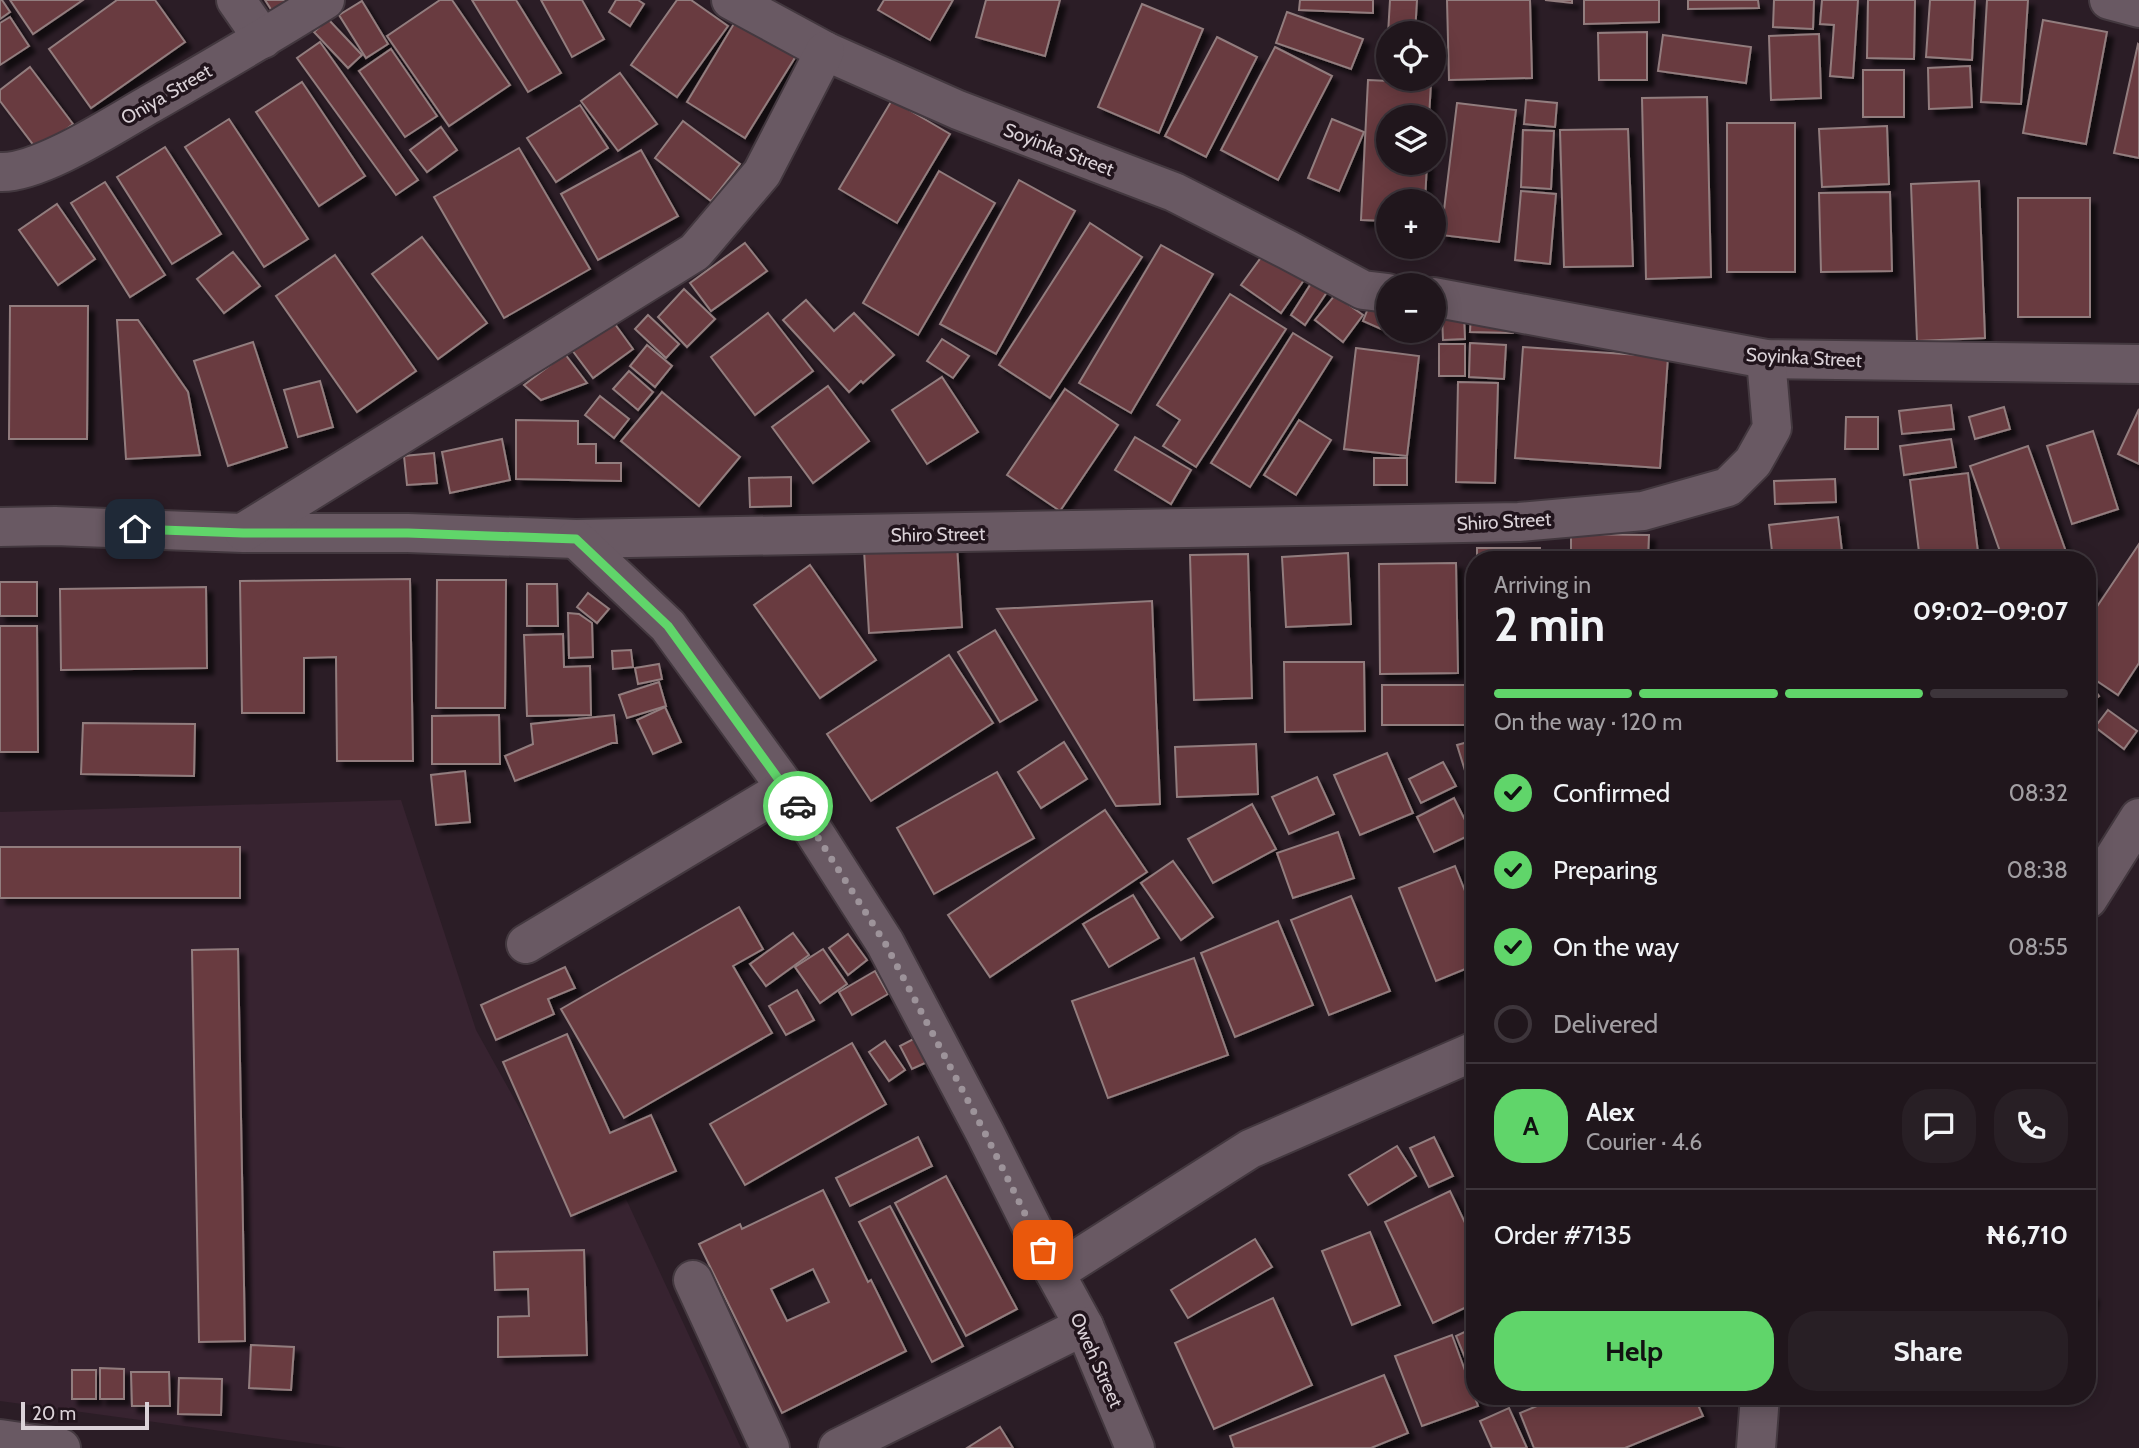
<!DOCTYPE html>
<html lang="en">
<head>
<meta charset="utf-8">
<style>
  :root { --surface:#20161c; --page:#281f25; --text:#f1f3f6; --muted:#a29fa3; --line:#3d353b; --accent:#60d56a }
  body { margin:0; font-family:Cabin,sans-serif; background:var(--page); color:var(--text); height:100vh; display:flex; flex-direction:column; font-size:26px; white-space:nowrap }
  * { box-sizing:border-box; margin:0 }
  p { font-size:23px; color:var(--muted) }
  .icon { flex:none; width:38px; height:38px; fill:none; stroke:currentColor; stroke-width:2; stroke-linecap:round; stroke-linejoin:round }
  .map { position:relative; flex:1; overflow:hidden }
  .side { position:absolute; left:1466px; top:551px; width:630px; height:854px; display:flex; flex-direction:column; background:var(--surface); border-radius:28px; box-shadow:0 4px 18px #0003,0 0 0 2px var(--line) }
  .side>* { flex:none }
  .buttons { position:absolute; left:1376px; top:21px; display:grid; gap:14px }
  .buttons a { display:grid; place-items:center; width:70px; height:70px; border-radius:50%; background:var(--surface); box-shadow:0 4px 18px #0003,0 0 0 2px var(--line); font-size:35px }
  .scale { position:absolute; left:21px; bottom:18px; width:128px; box-sizing:border-box; padding-left:7px; border:4px solid #dbd2d8; border-top:0; font-size:19px; line-height:24px; white-space:nowrap; color:#dbd2d8; -webkit-text-stroke:5px #21141c; paint-order:stroke }
  .pin { position:absolute; display:grid; place-items:center; width:60px; height:60px; color:#fff; margin:-30px; border-radius:14px; box-shadow:0 4px 10px #0006 }
  .courier { position:absolute; display:grid; place-items:center; width:70px; height:70px; margin:-35px; border:5px solid #60d56a; border-radius:50%; background:#fff; color:#222; box-shadow:0 2px 9px #0007 }
  .headline em { font-style:normal; font-weight:700 }
  .headline div { display:flex; flex-direction:column-reverse }
  .headline { display:flex; align-items:center; justify-content:space-between; height:119px; padding:0 28px }
  h1 { font-size:46px; font-weight:700; line-height:52px }
  .bar { display:grid; grid-template-columns:repeat(4,1fr); gap:10px 7px; align-content:center; height:84px; padding:0 28px }
  .bar i { height:9px; border-radius:5px; background:var(--line) }
  .bar .active { background:var(--accent) }
  .bar p { grid-column:span 4 }
  .line { display:flex; align-items:center; gap:18px; padding:0 28px; border-top:2px solid var(--line) }
  .line div { flex:1 }
  .round { display:grid; place-items:center; flex:none; width:74px; height:74px; border-radius:28px; background:var(--page) }
  ol { padding:0 28px; list-style:none }
  li { display:flex; align-items:center; gap:21px; height:77px }
  li p { margin-inline-start:auto }
  li .icon { padding:7px; border-radius:50%; background:var(--accent); color:#111; stroke-width:4 }
  li:last-child { color:var(--muted) }
  li i { width:38px; height:38px; border:4px solid var(--line); border-radius:50% }
  .button { display:flex; gap:14px; margin-top:auto; padding:14px 28px }
  .button a { flex:1; height:80px; border-radius:28px; background:var(--accent); color:#111; font-size:28px; font-weight:700; line-height:80px; text-align:center }
  .button a+a { background:var(--page); color:var(--text) }
  .map>svg:first-child { display:block }
  .built { fill:#372330 }
  .building { fill:#693a40; stroke:#927d7e; stroke-width:2; fill-rule:evenodd; filter:url(#shadow) }
  .lines { fill:none; stroke-linecap:round; stroke-linejoin:round }
  .minor-casing { stroke:#43383f; stroke-width:42 }
  .minor { stroke:#695963; stroke-width:38 }
  .done { stroke:#9d939a; stroke-width:7; stroke-dasharray:0 12.6 }
  .route { stroke:#60d56a; stroke-width:9 }
  .labels { text-anchor:middle; stroke-width:7; stroke-linejoin:round; paint-order:stroke }
  .street-label { font-size:19px; fill:#dbd2d8; stroke:#21141c }
</style>
</head>
<body>
<div class="map">
<svg width="2139" height="1448" viewBox="0 0 2139 1448">
  <defs>
    <filter id="shadow"><feDropShadow dx="6" dy="6" stdDeviation="2" flood-color="#0009"/></filter>
  </defs>
  <rect width="100%" height="100%" fill="#2b1d26"/>
  <!-- built -->
  <path class="built" d="M401,800L476,1030L581,1219L626,1199L741,1448H346L0,1401V812Z"/>
  <!-- building -->
  <g class="building">
    <path d="M0,0H2L10,12L0,19Z"/>
    <path d="M10,0H83L33,34Z"/>
    <path d="M117,0H155L185,42L91,108L49,49Z"/>
    <path d="M265,0H295L274,14Z"/>
    <path d="M440,0H452L510,85L449,126L387,36Z"/>
    <path d="M472,0H516L561,73L528,92Z"/>
    <path d="M541,0H582L604,39L572,57Z"/>
    <path d="M616,0H638L644,4L630,26L609,12Z"/>
    <path d="M677,0H691L728,26L677,97L631,65Z"/>
    <path d="M884,0H953L930,40L878,10Z"/>
    <path d="M986,0H1060L1045,56L976,37Z"/>
    <path d="M1300,0H1373V13L1299,10Z"/>
    <path d="M1390,0H1417L1415,33L1388,34Z"/>
    <path d="M1447,0H1530L1532,78L1449,80Z"/>
    <path d="M1545,0H1572V3Z"/>
    <path d="M1584,0H1659V22L1584,24Z"/>
    <path d="M1688,0H1758L1759,8L1688,9Z"/>
    <path d="M1774,0H1814L1813,29L1773,27Z"/>
    <path d="M1822,0H1858L1853,78L1830,76L1834,25L1820,24Z"/>
    <path d="M1868,0H1915L1914,59L1867,58Z"/>
    <path d="M1930,0H1975L1972,60L1926,57Z"/>
    <path d="M1987,0H2028L2021,104L1981,102Z"/>
    <path d="M362,1L388,44L366,58L339,15Z"/>
    <path d="M1142,4L1203,29L1159,133L1098,107Z"/>
    <path d="M741,12L801,48L745,138L687,102Z"/>
    <path d="M1287,12L1363,39L1351,69L1276,43Z"/>
    <path d="M10,17L29,46L0,65V23Z"/>
    <path d="M328,19L362,55L348,68L314,32Z"/>
    <path d="M2043,20L2107,32L2086,144L2023,133Z"/>
    <path d="M1647,32V80H1599L1598,33Z"/>
    <path d="M1819,34L1821,98L1771,100L1769,36Z"/>
    <path d="M1663,35L1751,47L1746,83L1658,71Z"/>
    <path d="M1217,37L1257,57L1206,157L1165,136Z"/>
    <path d="M320,42L418,180L396,195L297,58Z"/>
    <path d="M2138,44L2139,45V158L2114,153Z"/>
    <path d="M1275,47L1332,76L1278,180L1221,150Z"/>
    <path d="M391,49L437,116L405,137L359,71Z"/>
    <path d="M1970,66L1972,107L1929,109L1928,68Z"/>
    <path d="M30,67L73,124L38,151L0,101V90Z"/>
    <rect x="1863" y="70" width="41" height="47"/>
    <path d="M620,73L657,124L618,151L581,101Z"/>
    <path d="M1368,80L1431,83L1429,117H1388V163H1427L1425,201H1388V221L1361,220Z"/>
    <path d="M302,82L365,176L319,206L256,112Z"/>
    <path d="M1707,97L1711,277L1646,279L1642,98Z"/>
    <path d="M892,100L950,134L897,223L839,189Z"/>
    <path d="M1526,100L1557,103L1555,127L1524,124Z"/>
    <path d="M1457,103L1516,110L1499,242L1441,235Z"/>
    <path d="M580,105L608,148L556,182L527,138Z"/>
    <path d="M229,119L308,239L264,267L185,147Z"/>
    <path d="M1332,119L1364,132L1339,191L1308,178Z"/>
    <path d="M683,121L740,164L711,201L655,158Z"/>
    <rect x="1727" y="123" width="68" height="149"/>
    <path d="M1887,126L1889,184L1822,187L1819,129Z"/>
    <path d="M441,127L457,150L427,172L410,150Z"/>
    <path d="M1628,129L1633,266L1564,267L1560,130Z"/>
    <path d="M1523,130L1554,131L1551,189L1521,187Z"/>
    <path d="M165,147L221,234L172,264L117,177Z"/>
    <path d="M519,148L590,269L504,318L434,197Z"/>
    <path d="M641,150L678,216L598,260L561,194Z"/>
    <path d="M939,171L995,203L918,335L863,303Z"/>
    <path d="M1019,180L1075,211L996,354L940,324Z"/>
    <path d="M1979,181L1985,338L1917,341L1911,184Z"/>
    <path d="M105,182L165,275L130,297L71,203Z"/>
    <path d="M1521,191L1556,194L1550,264L1515,260Z"/>
    <path d="M1890,192L1892,271L1821,272L1819,193Z"/>
    <rect x="2018" y="198" width="72" height="119"/>
    <path d="M57,204L95,259L58,285L19,230Z"/>
    <path d="M1090,223L1142,257L1050,398L999,365Z"/>
    <path d="M422,237L487,323L438,359L372,274Z"/>
    <path d="M745,243L767,271L711,311L690,283Z"/>
    <path d="M1161,245L1213,274L1131,413L1079,383Z"/>
    <path d="M233,252L260,286L224,313L197,279Z"/>
    <path d="M1265,252L1304,280L1281,313L1241,285Z"/>
    <path d="M335,255L416,371L357,412L276,296Z"/>
    <path d="M1312,282L1327,292L1305,325L1291,315Z"/>
    <path d="M684,289L715,319L687,347L658,317Z"/>
    <path d="M1230,294L1286,329L1196,467L1163,446L1180,420L1157,405Z"/>
    <path d="M1335,295L1363,315L1343,342L1315,320Z"/>
    <path d="M1373,296L1388,302V313L1381,329L1363,321Z"/>
    <path d="M806,300L834,331L854,313L894,355L863,383L861,381L849,392L783,320Z"/>
    <path d="M10,306H88L87,439H9Z"/>
    <path d="M768,313L813,371L755,415L711,357Z"/>
    <path d="M1471,313L1514,315L1513,333L1470,332Z"/>
    <path d="M1464,314L1465,339L1443,340L1442,315Z"/>
    <path d="M648,315L679,344L666,358L635,329Z"/>
    <path d="M117,320H138L188,392L200,455L126,459Z"/>
    <path d="M612,320L633,349L593,378L572,350Z"/>
    <path d="M1293,333L1332,357L1250,487L1211,463Z"/>
    <path d="M942,339L969,356L953,378L927,361Z"/>
    <path d="M253,342L287,447L228,466L194,361Z"/>
    <path d="M1470,343L1506,345L1504,379L1469,377Z"/>
    <rect x="1439" y="344" width="26" height="32"/>
    <path d="M647,345L672,366L655,387L630,366Z"/>
    <path d="M1523,347L1668,357L1660,468L1515,458Z"/>
    <path d="M1356,348L1419,356L1407,456L1344,449Z"/>
    <path d="M565,354L587,383L541,400L524,385Z"/>
    <path d="M629,371L653,392L638,410L613,389Z"/>
    <path d="M942,377L978,432L927,464L892,410Z"/>
    <path d="M320,381L333,427L298,437L284,390Z"/>
    <path d="M1458,382L1498,383L1495,483L1456,482Z"/>
    <path d="M828,386L869,441L813,483L772,427Z"/>
    <path d="M1065,389L1118,425L1060,511L1007,475Z"/>
    <path d="M662,392L740,457L699,506L621,441Z"/>
    <path d="M600,396L629,419L614,438L585,415Z"/>
    <path d="M1951,405L1954,429L1902,434L1899,411Z"/>
    <path d="M2004,407L2010,429L1975,439L1969,417Z"/>
    <path d="M2139,409V464L2118,454Z"/>
    <path d="M1846,417H1878V449H1845Z"/>
    <path d="M516,420L578,421V444H596V463H621V481L516,479Z"/>
    <path d="M1299,420L1331,440L1296,495L1264,475Z"/>
    <path d="M2093,431L2118,509L2072,524L2047,446Z"/>
    <path d="M1135,437L1191,470L1171,504L1115,470Z"/>
    <path d="M502,439L510,480L450,493L442,452Z"/>
    <path d="M1951,439L1956,467L1904,475L1900,446Z"/>
    <path d="M2028,446L2069,560H2003L1970,466Z"/>
    <path d="M434,453L437,483L407,485L404,456Z"/>
    <rect x="1374" y="458" width="33" height="27"/>
    <path d="M1968,473L1979,560H1920L1910,480Z"/>
    <path d="M791,477V506L750,507L749,478Z"/>
    <path d="M1835,479L1836,502L1775,504L1774,481Z"/>
    <path d="M1838,517L1843,560H1773L1769,525Z"/>
    <path d="M1571,534L1649,535L1648,558L1571,557Z"/>
    <path d="M2139,544V663L2118,695L2088,675V620Z"/>
    <path d="M957,545L962,627L869,633L864,550Z"/>
    <rect x="1477" y="548" width="63" height="12"/>
    <path d="M1728,551L1729,560H1661V555Z"/>
    <path d="M1348,553L1351,624L1286,627L1282,557Z"/>
    <path d="M1248,554L1252,698L1194,700L1190,555Z"/>
    <path d="M1456,563L1458,673L1380,674L1379,564Z"/>
    <path d="M810,565L876,660L820,698L754,605Z"/>
    <path d="M410,579L413,761H337L336,657L304,658V713H242L240,581Z"/>
    <path d="M2088,579L2096,589L2088,595Z"/>
    <path d="M437,580H506L505,708H436Z"/>
    <rect x="0" y="582" width="37" height="34"/>
    <path d="M527,584H557L558,626H527Z"/>
    <path d="M206,587L207,668L61,670L60,589Z"/>
    <path d="M588,593L609,609L597,623L577,607Z"/>
    <path d="M1152,601L1160,804L1116,806L997,609Z"/>
    <path d="M568,613L579,614L592,623L593,657L569,658Z"/>
    <path d="M0,626H37L38,752H0Z"/>
    <path d="M995,630L1037,700L1000,722L958,652Z"/>
    <path d="M563,634L564,667L590,666L591,715L527,716L524,635Z"/>
    <path d="M631,650L633,667L613,669L612,651Z"/>
    <path d="M949,655L993,723L871,801L827,734Z"/>
    <path d="M1284,662H1364L1365,731L1285,732Z"/>
    <path d="M659,664L662,679L638,684L635,668Z"/>
    <path d="M2088,681L2099,696L2088,705Z"/>
    <path d="M659,682L666,706L627,718L619,695Z"/>
    <rect x="1382" y="685" width="88" height="40"/>
    <path d="M665,707L681,742L653,754L637,720Z"/>
    <path d="M2108,710L2137,731L2124,749L2095,727Z"/>
    <path d="M499,715L500,764H432V716Z"/>
    <path d="M614,715L617,743H612L515,781L505,756L533,744L531,724Z"/>
    <path d="M83,723L195,724L194,776L81,774Z"/>
    <path d="M1475,740V792L1472,793L1457,745Z"/>
    <path d="M1064,742L1087,779L1041,808L1018,772Z"/>
    <path d="M1256,744L1258,794L1177,797L1175,747Z"/>
    <path d="M1387,753L1413,813L1360,835L1334,775Z"/>
    <path d="M1443,762L1456,786L1421,803L1409,779Z"/>
    <path d="M465,771L470,822L436,825L431,775Z"/>
    <path d="M997,772L1034,838L934,894L897,828Z"/>
    <path d="M1317,777L1334,814L1289,834L1272,797Z"/>
    <path d="M1454,798L1472,834L1434,852L1417,817Z"/>
    <path d="M1252,804L1276,849L1213,883L1188,839Z"/>
    <path d="M1105,810L1147,872L990,977L948,915Z"/>
    <path d="M1338,832L1354,878L1293,898L1277,853Z"/>
    <rect x="0" y="847" width="240" height="51"/>
    <path d="M1173,861L1213,917L1181,940L1141,883Z"/>
    <path d="M1455,866L1475,916V965L1436,981L1399,888Z"/>
    <path d="M1133,895L1159,938L1109,967L1083,924Z"/>
    <path d="M1351,896L1390,991L1329,1015L1291,920Z"/>
    <path d="M739,907L763,949L733,966L772,1033L624,1118L561,1009Z"/>
    <path d="M1278,921L1313,1005L1235,1037L1201,953Z"/>
    <path d="M793,933L809,955L766,986L750,964Z"/>
    <path d="M848,934L867,960L848,975L829,948Z"/>
    <path d="M238,949L245,1341L199,1342L192,950Z"/>
    <path d="M823,949L847,984L820,1003L795,967Z"/>
    <path d="M1194,958L1228,1055L1108,1098L1072,1001Z"/>
    <path d="M565,967L575,988L548,999L554,1014L496,1040L481,1005Z"/>
    <path d="M875,971L888,994L852,1015L839,992Z"/>
    <path d="M797,990L814,1020L786,1035L769,1006Z"/>
    <path d="M925,1033L938,1057L912,1069L900,1046Z"/>
    <path d="M567,1034L610,1133L651,1115L676,1171L571,1216L503,1062Z"/>
    <path d="M885,1041L905,1070L889,1081L869,1052Z"/>
    <path d="M852,1043L886,1104L745,1185L710,1124Z"/>
    <path d="M918,1137L932,1166L850,1206L836,1178Z"/>
    <path d="M1434,1137L1453,1176L1429,1187L1410,1148Z"/>
    <path d="M1397,1146L1416,1176L1368,1205L1349,1175Z"/>
    <path d="M946,1176L1017,1309L966,1336L895,1203Z"/>
    <path d="M823,1190L868,1282L871,1280L906,1351L782,1413L699,1244L740,1224L742,1229ZM813,1269L829,1302L787,1321L771,1289Z"/>
    <path d="M1450,1191L1475,1244V1303L1433,1323L1385,1222Z"/>
    <path d="M890,1206L963,1346L932,1362L859,1222Z"/>
    <path d="M1370,1232L1400,1305L1352,1325L1322,1251Z"/>
    <path d="M1255,1239L1272,1267L1188,1318L1171,1290Z"/>
    <path d="M584,1250L587,1355L498,1357V1317L529,1316L528,1289L495,1290L494,1252Z"/>
    <path d="M2088,1294L2092,1295L2088,1320Z"/>
    <path d="M1273,1298L1312,1385L1214,1429L1175,1343Z"/>
    <path d="M1475,1327V1382L1456,1336Z"/>
    <path d="M1452,1335L1478,1406L1422,1426L1395,1356Z"/>
    <path d="M251,1345L294,1347L291,1390L249,1388Z"/>
    <path d="M100,1368L124,1369V1399H100Z"/>
    <rect x="72" y="1370" width="24" height="29"/>
    <path d="M131,1372H169L170,1406H132Z"/>
    <path d="M1384,1375L1408,1433L1371,1448H1234L1230,1436Z"/>
    <path d="M179,1378L222,1379L221,1415L178,1414Z"/>
    <path d="M1561,1396H1694L1703,1416L1625,1448H1534L1520,1413Z"/>
    <path d="M1509,1408L1527,1448H1492L1480,1421Z"/>
    <path d="M1000,1427L1013,1448H967Z"/>
  </g>
  <g class="lines">
    <defs>
      <g id="minor">
        <path d="M236,0L263,39"/>
        <path d="M731,0L825,51L958,110L1174,192L1288,250L1363,290L1388,293"/>
        <path d="M2109,0L2139,8"/>
        <path d="M0,172C39,174 115,124 150,104C209,70 268,36 325,0"/>
        <path d="M1433,297L1766,359L2139,364"/>
        <path d="M0,527L55,526L243,533H408L576,539L1519,522L1643,511L1728,487L1753,462L1772,428L1766,359"/>
        <path d="M244,532L695,252L762,173L825,51"/>
        <path d="M576,539L668,626L786,788L885,943L985,1133L1055,1273L1084,1326L1135,1448"/>
        <path d="M2088,899L2139,818"/>
        <path d="M526,944L786,788"/>
        <path d="M1055,1273L1250,1149L1475,1051"/>
        <path d="M693,1280L770,1448"/>
        <path d="M0,1439L61,1448"/>
        <path d="M838,1448L1084,1326"/>
        <path d="M1756,1448L1760,1396"/>
      </g>
    </defs>
    <!-- minor casing -->
    <use href="#minor" class="minor-casing"/>
    <!-- minor -->
    <use href="#minor" class="minor"/>
  </g>
  <g class="lines">
    <!-- done -->
    <path class="done" d="M798,806L885,943L985,1133L1043,1250"/>
    <!-- route -->
    <path class="route" d="M135,529L243,533H408L576,539L668,626L798,806"/>
  </g>
  <g class="labels">
    <!-- street labels -->
    <g class="street-label">
      <text transform="translate(166 94) rotate(-30)" y="7">Oniya Street</text>
      <text transform="translate(1059 149) rotate(21)" y="7">Soyinka Street</text>
      <text transform="translate(1804 357) rotate(3)" y="7">Soyinka Street</text>
      <text transform="translate(1504 521) rotate(-3)" y="7">Shiro Street</text>
      <text transform="translate(938 534) rotate(-1)" y="7">Shiro Street</text>
      <text transform="translate(1097 1360) rotate(66)" y="7">Oweh Street</text>
    </g>
  </g>
</svg>
<div class="buttons">
<a><svg class="icon" aria-label="locate" viewBox="0 0 24 24"><circle cx="12" cy="12" r="6"/><path d="M12 2v4M12 18v4M2 12h4M18 12h4"/></svg></a>
<a><svg class="icon" aria-label="layers" viewBox="0 0 24 24"><path d="M12 4l9 5-9 5-9-5zM3 14l9 5 9-5"/></svg></a>
<a>+</a>
<a>−</a>
</div>
<div class="scale">20 m</div>
<div class="pin" style="left:1043px;top:1250px;background:#ea580c"><svg class="icon" aria-label="bag" viewBox="0 0 24 24"><path d="M5 8h14l-1 12H6zM9 8a3 3 0 0 1 6 0"/></svg></div>
<div class="pin" style="left:135px;top:529px;background:#1f2937"><svg class="icon" aria-label="home" viewBox="0 0 24 24"><path d="M3 11l9-7 9 7M6 9v11h12V9"/></svg></div>
<div class="courier" style="left:798px;top:806px"><svg class="icon" aria-label="car" viewBox="0 0 24 24"><path d="M5 17H2v-5l4-1 3-4h7l3 4 3 1v5h-3M9 17h6M6 11h13"/><circle cx="7" cy="17" r="2"/><circle cx="17" cy="17" r="2"/></svg></div>
<section class="side">
<div class="headline"><div><h1>2 min</h1><p>Arriving in</p></div><em>09:02–09:07</em></div>
<div class="bar"><i class="active"></i><i class="active"></i><i class="active"></i><i></i><p>On the way · 120 m</p></div>
<ol>
<li><svg class="icon" aria-label="check" viewBox="0 0 24 24"><path d="M5 12l5 5 9-10"/></svg>Confirmed<p>08:32</p></li>
<li><svg class="icon" aria-label="check" viewBox="0 0 24 24"><path d="M5 12l5 5 9-10"/></svg>Preparing<p>08:38</p></li>
<li><svg class="icon" aria-label="check" viewBox="0 0 24 24"><path d="M5 12l5 5 9-10"/></svg>On the way<p>08:55</p></li>
<li><i></i>Delivered</li>
</ol>
<div class="line" style="height:126px"><b class="round" style="background:var(--accent);color:#111">A</b><div><b>Alex</b><p>Courier · 4.6</p></div><a class="round"><svg class="icon" aria-label="chat" viewBox="0 0 24 24"><path d="M4 5h16v11H9l-5 4z"/></svg></a><a class="round"><svg class="icon" aria-label="phone" viewBox="0 0 24 24"><path d="M5 4h4l2 5-3 2q2 4 5 5l2-3 5 2v4C11 20 4 13 5 4z"/></svg></a></div>
<div class="line" style="height:91px"><div>Order #7135</div><b>₦6,710</b></div>
<div class="button"><a>Help</a><a>Share</a></div>
</section>
</div>
</body>
</html>
